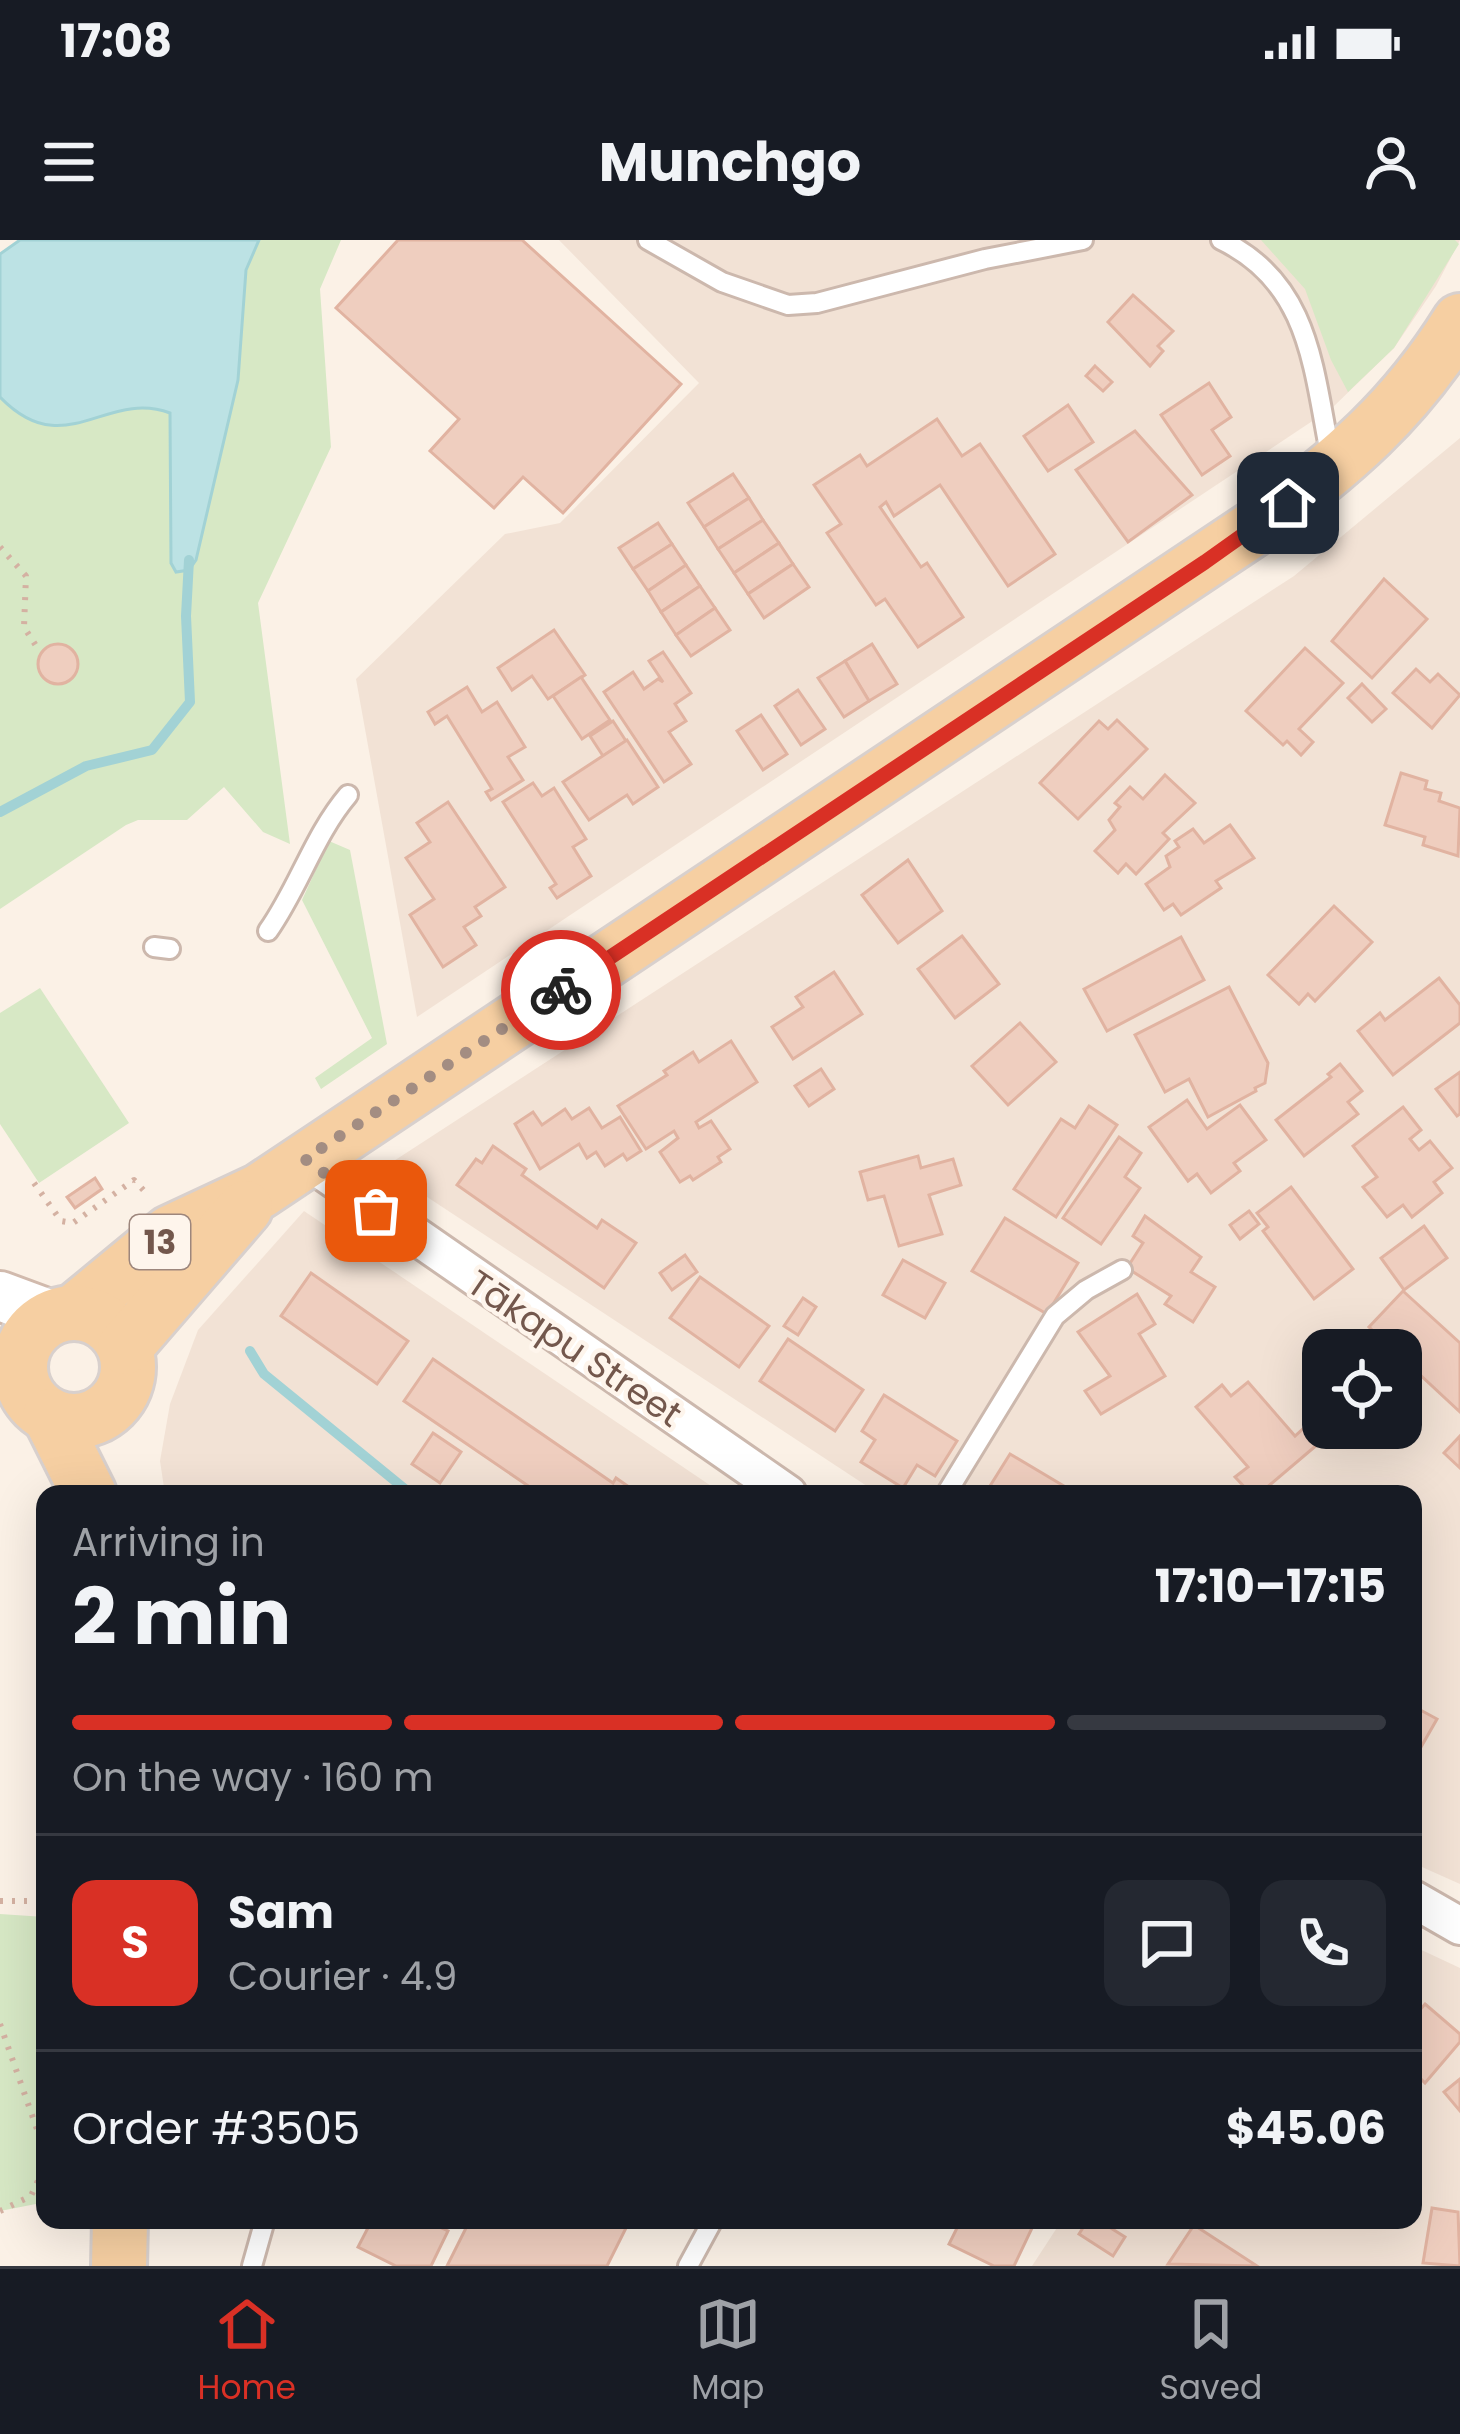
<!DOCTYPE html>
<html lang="en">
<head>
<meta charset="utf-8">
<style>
  :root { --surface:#171b24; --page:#242831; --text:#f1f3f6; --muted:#9ea1a6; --line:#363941; --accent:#d93025 }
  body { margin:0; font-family:Poppins,sans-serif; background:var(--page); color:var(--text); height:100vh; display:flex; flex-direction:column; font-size:45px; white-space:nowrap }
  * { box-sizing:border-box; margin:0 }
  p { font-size:39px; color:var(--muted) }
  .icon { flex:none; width:66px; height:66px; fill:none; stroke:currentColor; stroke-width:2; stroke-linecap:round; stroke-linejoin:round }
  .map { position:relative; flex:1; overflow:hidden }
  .sheet { position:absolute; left:36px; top:1245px; width:1386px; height:744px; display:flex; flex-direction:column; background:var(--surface); border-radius:24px; box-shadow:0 12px 48px #0002 }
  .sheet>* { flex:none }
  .controls { position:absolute; left:1302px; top:1089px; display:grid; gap:24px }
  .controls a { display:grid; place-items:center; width:120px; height:120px; border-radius:24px; background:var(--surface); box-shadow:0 12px 48px #0002; font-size:60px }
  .pin { position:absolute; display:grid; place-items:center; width:102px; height:102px; color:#fff; margin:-51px; border-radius:24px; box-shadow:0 6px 18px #0006 }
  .courier { position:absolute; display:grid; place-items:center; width:120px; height:120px; margin:-60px; border:9px solid #d93025; border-radius:50%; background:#fff; color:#222; box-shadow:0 3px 15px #0007 }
  .summary em { font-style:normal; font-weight:700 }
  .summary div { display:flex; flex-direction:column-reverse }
  .summary { display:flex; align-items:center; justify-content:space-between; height:204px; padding:0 36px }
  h1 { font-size:78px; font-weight:700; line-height:90px }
  .bar { display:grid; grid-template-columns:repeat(4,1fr); gap:18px 12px; align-content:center; height:144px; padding:0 36px }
  .bar i { height:15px; border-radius:9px; background:var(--line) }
  .bar .on { background:var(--accent) }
  .bar p { grid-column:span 4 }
  .line { display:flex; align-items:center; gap:30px; padding:0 36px; border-top:3px solid var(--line) }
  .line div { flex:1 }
  .round { display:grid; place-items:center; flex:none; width:126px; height:126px; border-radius:24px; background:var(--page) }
  .status { display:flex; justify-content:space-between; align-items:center; height:84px; padding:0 60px; background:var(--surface); direction:ltr }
  .status svg { height:33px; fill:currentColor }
  header { display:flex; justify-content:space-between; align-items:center; height:156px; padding:0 36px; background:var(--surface); font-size:54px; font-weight:700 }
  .dock { display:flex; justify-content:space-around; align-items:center; height:168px; border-top:3px solid var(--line); background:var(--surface); font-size:33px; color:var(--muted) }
  .dock a { display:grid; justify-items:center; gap:6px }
  .dock .on { color:var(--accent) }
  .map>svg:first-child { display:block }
  .residential { fill:#f2e2d5; fill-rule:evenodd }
  .green { fill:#d7e8c5 }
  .water { fill:#bce2e4; stroke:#a2d2d5; stroke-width:3 }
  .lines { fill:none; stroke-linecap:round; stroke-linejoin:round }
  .stream { stroke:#a2d2d5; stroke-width:10 }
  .building { fill:#efcebf; stroke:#e1b3a1; stroke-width:3 }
  .lane-casing { stroke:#ccb8ad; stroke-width:24 }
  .street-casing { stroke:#ccb8ad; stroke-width:42 }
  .secondary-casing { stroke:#d1baad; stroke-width:54 }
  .primary-casing { stroke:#d8d0cd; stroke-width:60 }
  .path { stroke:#d4b1a2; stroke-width:6; stroke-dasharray:3 9; stroke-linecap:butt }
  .lane { stroke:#fff; stroke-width:18 }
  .street { stroke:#fff; stroke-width:36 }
  .secondary { stroke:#fff; stroke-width:48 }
  .primary { stroke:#f6cfa2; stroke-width:54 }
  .done { stroke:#a38d82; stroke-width:12; stroke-dasharray:0 21.6 }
  .route { stroke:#d93025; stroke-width:15 }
  .labels { text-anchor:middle; stroke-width:9; stroke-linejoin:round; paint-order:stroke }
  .shield { fill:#fef5ec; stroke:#9d867c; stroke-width:3 }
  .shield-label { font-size:33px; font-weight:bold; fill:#73574c }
  .street-label { font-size:36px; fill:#73574c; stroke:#fef5ec }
</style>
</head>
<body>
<div class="status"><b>17:08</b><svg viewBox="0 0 49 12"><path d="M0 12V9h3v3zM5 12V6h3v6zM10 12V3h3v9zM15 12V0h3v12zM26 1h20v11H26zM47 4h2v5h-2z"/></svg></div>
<header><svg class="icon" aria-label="menu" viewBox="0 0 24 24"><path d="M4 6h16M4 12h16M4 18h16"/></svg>Munchgo<svg class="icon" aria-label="person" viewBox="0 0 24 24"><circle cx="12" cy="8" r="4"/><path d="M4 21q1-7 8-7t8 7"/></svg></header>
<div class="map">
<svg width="1460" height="2026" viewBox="0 0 1460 2026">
  <rect width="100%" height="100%" fill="#fbf1e6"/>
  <!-- residential -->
  <g class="residential">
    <path d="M559,0H1460L1436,46L1394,108L1332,168L417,777L356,439L505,294L560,283L699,143Z"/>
    <path d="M1460,198V1644L1413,1623V1254H879L383,928L1294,336ZM1323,1110H1401V1188H1323Z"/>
    <path d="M304,971L723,1254H165L160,1221L170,1164L198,1090Z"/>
    <path d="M1413,1706L1460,1728V2026H1032L1062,1980H1413Z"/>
  </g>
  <!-- green -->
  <g class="green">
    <path d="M259,0H341L320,49L331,207L258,363L290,604L263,592L224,547L187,580H138L126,585L0,669V157C59,218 110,151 170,173L171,323L196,320L238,141L246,30Z"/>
    <path d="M1261,0H1455L1459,4L1394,108L1348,152L1331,120L1305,49Z"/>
    <path d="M329,601L350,610L387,804L321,849L315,838L372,798L302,660Z"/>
    <path d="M40,748L129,883L39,943L0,884V773Z"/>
    <path d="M0,1674L45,1677V1956L41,1963L0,1971Z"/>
  </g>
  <!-- water -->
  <path class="water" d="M20,0H259L246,30L238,140L196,320L189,330L176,332L171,323L170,173C105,149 65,224 0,157V14Z"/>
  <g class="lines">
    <!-- stream -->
    <g class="stream">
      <path d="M0,572L86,526L152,510L190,462L186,376L189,320"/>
      <path d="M250,1111L264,1134L411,1254"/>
    </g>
  </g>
  <!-- building -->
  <g class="building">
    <path d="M398,0H522L681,144L563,273L523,237L494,268L430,211L459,179L336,68Z"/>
    <path d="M1133,55L1173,91L1158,106L1163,111L1150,126L1108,82Z"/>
    <path d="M1095,126L1112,142L1103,151L1086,136Z"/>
    <path d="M1209,143L1231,177L1212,190L1230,216L1202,235L1161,175Z"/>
    <path d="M1068,165L1093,202L1048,231L1024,196Z"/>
    <path d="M937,179L962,216L980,204L1055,314L1008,346L940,245L894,276L886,262L880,267L921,327L927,323L963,377L918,407L885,359L876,365L827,293L841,284L814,245L860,215L867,226Z"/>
    <path d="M1135,191L1192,255L1128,302L1076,230Z"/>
    <path d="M733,234L749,258L704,287L688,263Z"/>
    <path d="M749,258L763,280L718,309L704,287Z"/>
    <path d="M763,280L779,303L734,333L718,309Z"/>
    <path d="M658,283L672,304L633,329L619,308Z"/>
    <path d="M779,303L793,324L748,354L734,333Z"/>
    <path d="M672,304L686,325L648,351L633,329Z"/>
    <path d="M793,324L809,347L764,378L748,354Z"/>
    <path d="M686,325L700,346L661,372L648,351Z"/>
    <path d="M1384,339L1427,379L1372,438L1332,401Z"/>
    <path d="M700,346L715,368L676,395L661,372Z"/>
    <path d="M715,368L730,390L691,416L676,395Z"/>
    <path d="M554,390L585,435L548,459L532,436L512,450L498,428Z"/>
    <path d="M872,404L897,444L869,461L845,421Z"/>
    <circle cx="58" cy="424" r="20"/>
    <path d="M1305,408L1343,443L1299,489L1313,502L1301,515L1287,501L1283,505L1246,471Z"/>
    <path d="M663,412L691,453L675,464L686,481L669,492L691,524L664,542L604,452L633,432L644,449L658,439L663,442L649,421Z"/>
    <path d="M845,421L869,461L844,477L818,438Z"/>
    <path d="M1416,429L1430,442L1438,434L1460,455L1432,488L1393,453Z"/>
    <path d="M581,437L610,480L582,499L553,456Z"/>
    <path d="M1362,444L1386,469L1372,482L1348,458Z"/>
    <path d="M467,447L482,472L497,462L525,507L508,517L523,540L491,560L486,552L492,549L447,476L435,484L428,472Z"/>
    <path d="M798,450L825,489L801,505L775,466Z"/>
    <path d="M761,475L787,514L763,530L737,491Z"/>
    <path d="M1117,480L1147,509L1078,579L1040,543L1099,481L1108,489Z"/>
    <path d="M613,481L626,501L603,516L590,496Z"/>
    <path d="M627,500L658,547L633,564L627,555L589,580L563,542Z"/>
    <path d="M1401,533L1427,541L1425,549L1441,553L1439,561L1460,568L1458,616L1423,605L1425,597L1385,585Z"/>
    <path d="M1165,535L1195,563L1163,593L1169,599L1136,634L1126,624L1118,633L1095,611L1115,590L1109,580L1120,567L1115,563L1130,547L1143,559Z"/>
    <path d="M533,543L542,556L554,548L586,599L573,607L591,636L557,658L550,648L556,644L503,562Z"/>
    <path d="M448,562L505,647L475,667L481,676L464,687L476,705L443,727L410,675L434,659L406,618L430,602L417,583Z"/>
    <path d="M1230,585L1254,618L1216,641L1221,648L1181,675L1173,664L1164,670L1146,644L1170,627L1166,616L1179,607L1175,601L1193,589L1204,603Z"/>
    <path d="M908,620L942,671L898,703L862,655Z"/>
    <path d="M1334,666L1372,702L1315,761L1308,754L1299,764L1268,735Z"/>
    <path d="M962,696L999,744L955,778L918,729Z"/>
    <path d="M1181,697L1204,740L1107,791L1084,749Z"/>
    <path d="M834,732L862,774L793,819L772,787L803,767L796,757Z"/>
    <path d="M1439,738L1460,765V783L1393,835L1358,791L1380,773L1385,780Z"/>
    <path d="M1229,747L1268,823L1265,843L1255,848L1256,851L1208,877L1189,839L1165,852L1135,795Z"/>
    <path d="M1020,783L1056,822L1008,865L972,826Z"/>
    <path d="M731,801L757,842L696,882L699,888L711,881L730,909L718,917L721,922L693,940L690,936L680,942L660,912L678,898L674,891L646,909L618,866L667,835L664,831L693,812L699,822Z"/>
    <path d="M1340,824L1362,851L1348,862L1358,874L1304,916L1276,880L1331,837L1328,834Z"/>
    <path d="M821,829L834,849L809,866L795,846Z"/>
    <path d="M1460,832V874L1457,876L1436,849Z"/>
    <path d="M1187,860L1207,889L1240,865L1266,900L1234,923L1240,931L1211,953L1197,934L1188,941L1149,887Z"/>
    <path d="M1089,866L1117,885L1056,977L1014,949L1061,879L1075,888Z"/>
    <path d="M1403,867L1421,890L1410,899L1419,910L1430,901L1452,928L1434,942L1442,953L1412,977L1403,965L1387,977L1363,947L1377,937L1353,906Z"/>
    <path d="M589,868L602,888L620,877L641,911L627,920L623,914L605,926L596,912L587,918L579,904L540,929L515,884L533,872L542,885L565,869L572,879Z"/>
    <path d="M1119,897L1141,913L1125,937L1140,948L1101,1004L1063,978Z"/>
    <path d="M493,906L526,929L522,935L597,988L602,980L636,1003L604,1048L457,945L476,919L482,923Z"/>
    <path d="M918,916L921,928L953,919L961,945L929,955L942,994L899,1006L884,956L868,960L860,932Z"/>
    <path d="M95,938L102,949L75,968L67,957Z"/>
    <path d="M1291,947L1353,1029L1314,1059L1263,991L1268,987L1257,973Z"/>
    <path d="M1249,971L1259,984L1240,999L1230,985Z"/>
    <path d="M1145,976L1201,1017L1191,1032L1215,1047L1193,1082L1165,1064L1171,1056L1127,1028L1143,1003L1133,996Z"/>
    <path d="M1005,978L1078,1023L1047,1074L972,1031Z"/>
    <path d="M1424,986L1447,1018L1404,1050L1381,1018Z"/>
    <path d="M685,1015L697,1032L672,1050L660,1033Z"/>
    <path d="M903,1020L945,1043L925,1078L883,1055Z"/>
    <path d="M311,1033L408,1101L377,1144L281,1076Z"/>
    <path d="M700,1037L769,1086L739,1127L670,1078Z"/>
    <path d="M1403,1051L1460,1103V1172L1401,1117V1110H1393L1369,1087Z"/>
    <path d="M1137,1054L1155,1084L1139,1094L1165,1136L1101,1174L1085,1151L1110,1136L1078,1092Z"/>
    <path d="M803,1058L816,1067L798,1095L784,1086Z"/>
    <path d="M788,1099L863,1150L835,1191L760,1141Z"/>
    <path d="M433,1119L613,1243L616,1238L639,1254H540L404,1161Z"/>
    <path d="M1248,1142L1295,1196L1304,1188L1318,1204L1259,1254H1251L1235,1237L1248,1227L1196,1167L1222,1145L1231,1156Z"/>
    <path d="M884,1155L957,1201L935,1236L917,1225L903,1248L861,1222L875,1200L862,1191Z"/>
    <path d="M433,1193L461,1212L440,1243L412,1224Z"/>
    <path d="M1460,1196V1228L1444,1213Z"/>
    <path d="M1010,1214L1074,1252L1072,1254H985Z"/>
    <path d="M1413,1466L1437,1479L1413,1521Z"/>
    <path d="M1425,1764L1460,1794V1802L1425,1843L1421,1839L1413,1849V1778Z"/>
    <path d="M1460,1839V1871L1444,1852Z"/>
    <path d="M1432,1968L1458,1972L1460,2026L1423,2023Z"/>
    <path d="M372,1980H424L448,1991L431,2026H396L358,2007Z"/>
    <path d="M470,1980H630L607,2026H447Z"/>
    <path d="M961,1980H1020L1033,1986L1014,2026H994L949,2004Z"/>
    <path d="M1088,1980H1098L1125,1997L1113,2016L1079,1994Z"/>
    <path d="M1194,1985L1257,2026L1168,2024Z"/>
  </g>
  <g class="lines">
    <defs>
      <g id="lane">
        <path d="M648,0L722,42L788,65L817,63L985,19L1083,0"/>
        <path d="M1221,0C1311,43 1313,130 1331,218"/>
        <path d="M268,691C299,647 314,595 348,555"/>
        <path d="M154,707L170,709"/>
        <path d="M946,1254L1055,1076L1086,1050L1122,1030"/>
        <path d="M252,2026L265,1980"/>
        <path d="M688,2026L713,1980"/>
      </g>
      <g id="street">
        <path d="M305,919L788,1254"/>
        <path d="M1413,1659L1460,1686"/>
      </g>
      <g id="secondary">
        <path d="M0,1056L54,1076"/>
        <path d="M0,1118L19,1132"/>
      </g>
      <g id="primary">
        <path d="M73,1073L170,993L260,951L1259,285C1344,220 1402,174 1460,81"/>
        <circle cx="74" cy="1127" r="54"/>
        <path d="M125,1107L245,968"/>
        <path d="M50,1176L89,1254"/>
        <path d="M119,2026L120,1980"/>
      </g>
    </defs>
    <!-- lane casing -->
    <use href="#lane" class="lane-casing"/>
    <!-- street casing -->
    <use href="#street" class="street-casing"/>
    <!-- secondary casing -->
    <use href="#secondary" class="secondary-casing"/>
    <!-- primary casing -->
    <use href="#primary" class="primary-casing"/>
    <!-- path -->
    <g class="path">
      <path d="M0,307L26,336L24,387L38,409"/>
      <path d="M34,943L61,981L73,983L134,940L148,955"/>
      <path d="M0,1661H45"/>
      <path d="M0,1784L45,1912"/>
      <path d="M0,1971L31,1956L45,1925"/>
    </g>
    <!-- lane -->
    <use href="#lane" class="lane"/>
    <!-- street -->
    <use href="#street" class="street"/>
    <!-- secondary -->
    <use href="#secondary" class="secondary"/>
    <!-- primary -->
    <use href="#primary" class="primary"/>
  </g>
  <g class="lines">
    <!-- done -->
    <path class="done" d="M376,971L305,919L561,750"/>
    <!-- route -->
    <path class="route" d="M561,750L1205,322L1288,263"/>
  </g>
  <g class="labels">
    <!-- shield labels -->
    <rect class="shield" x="130" y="975" width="60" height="54" rx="9"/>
    <g class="shield-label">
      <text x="160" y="1014">13</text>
    </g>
    <!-- street labels -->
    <g class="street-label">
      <text transform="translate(575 1108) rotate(34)" y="13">Tākapu Street</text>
    </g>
  </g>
</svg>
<div class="controls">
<a><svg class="icon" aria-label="locate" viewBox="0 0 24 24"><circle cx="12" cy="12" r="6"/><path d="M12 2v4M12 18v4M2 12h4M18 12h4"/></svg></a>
</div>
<div class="pin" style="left:376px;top:971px;background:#ea580c"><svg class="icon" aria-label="bag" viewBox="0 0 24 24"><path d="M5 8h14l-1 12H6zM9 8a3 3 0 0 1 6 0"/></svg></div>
<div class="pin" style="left:1288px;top:263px;background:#1f2937"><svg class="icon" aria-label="home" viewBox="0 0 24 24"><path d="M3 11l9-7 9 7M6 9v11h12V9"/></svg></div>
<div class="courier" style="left:561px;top:750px"><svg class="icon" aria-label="bike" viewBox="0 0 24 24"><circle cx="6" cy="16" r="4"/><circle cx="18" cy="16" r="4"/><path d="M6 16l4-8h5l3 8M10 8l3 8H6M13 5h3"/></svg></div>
<section class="sheet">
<div class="summary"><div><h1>2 min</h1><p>Arriving in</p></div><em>17:10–17:15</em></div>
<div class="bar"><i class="on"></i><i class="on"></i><i class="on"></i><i></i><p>On the way · 160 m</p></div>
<div class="line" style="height:216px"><b class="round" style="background:var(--accent);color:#fff">S</b><div><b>Sam</b><p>Courier · 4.9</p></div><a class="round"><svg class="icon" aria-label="chat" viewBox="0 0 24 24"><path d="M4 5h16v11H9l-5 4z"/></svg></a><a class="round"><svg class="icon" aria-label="phone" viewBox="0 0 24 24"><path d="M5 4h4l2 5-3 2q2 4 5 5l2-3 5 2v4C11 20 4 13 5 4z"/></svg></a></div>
<div class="line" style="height:156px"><div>Order #3505</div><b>$45.06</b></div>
</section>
</div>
<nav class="dock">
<a class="on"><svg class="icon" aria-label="home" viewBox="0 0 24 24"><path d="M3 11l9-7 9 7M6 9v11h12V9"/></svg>Home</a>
<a><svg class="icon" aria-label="map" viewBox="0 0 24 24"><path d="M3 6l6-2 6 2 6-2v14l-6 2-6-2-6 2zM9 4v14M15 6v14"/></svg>Map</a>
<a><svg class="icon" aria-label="saved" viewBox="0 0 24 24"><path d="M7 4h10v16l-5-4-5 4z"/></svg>Saved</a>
</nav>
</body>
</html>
